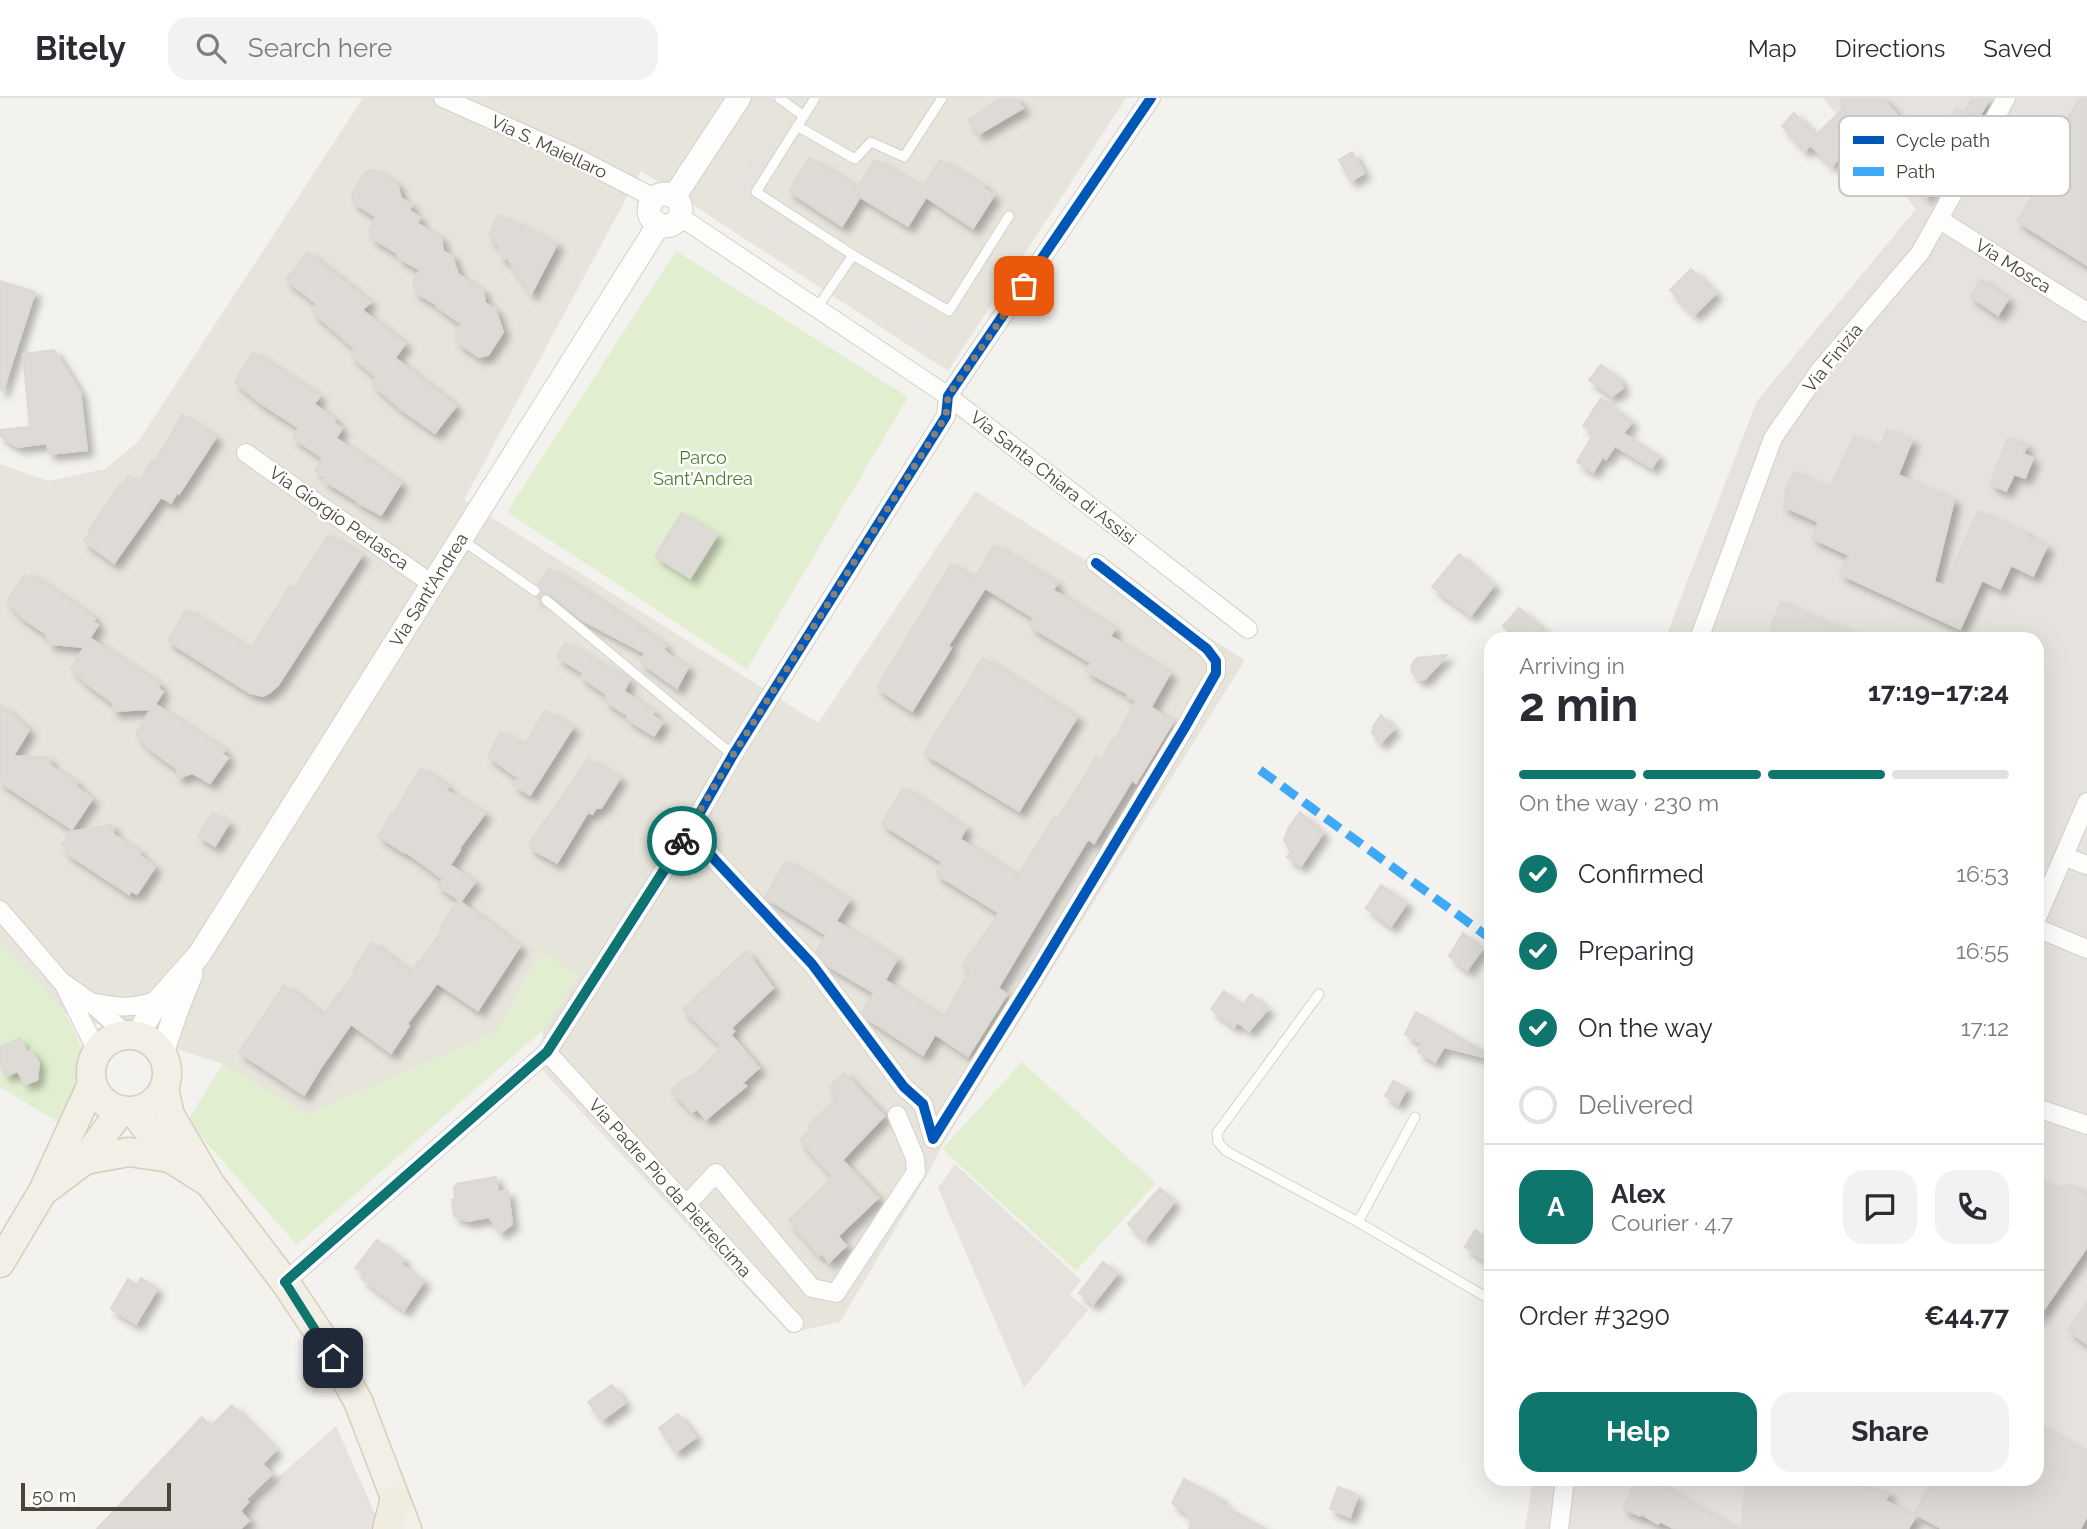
<!DOCTYPE html>
<html lang="en">
<head>
<meta charset="utf-8">
<style>
  :root { --surface:#fff; --page:#f2f2f3; --text:#2b2b33; --muted:#7c7c81; --line:#e1e1e2; --accent:#0f766e }
  body { margin:0; font-family:Raleway,sans-serif; background:var(--page); color:var(--text); height:100vh; display:flex; flex-direction:column; font-size:26px; white-space:nowrap }
  * { box-sizing:border-box; margin:0 }
  p { font-size:23px; color:var(--muted) }
  .icon { flex:none; width:38px; height:38px; fill:none; stroke:currentColor; stroke-width:2; stroke-linecap:round; stroke-linejoin:round }
  .map { position:relative; flex:1; overflow:hidden }
  .side { position:absolute; left:1484px; top:534px; width:560px; height:854px; display:flex; flex-direction:column; background:var(--surface); border-radius:21px; box-shadow:0 7px 28px #0002 }
  .side>* { flex:none }
  .scale { position:absolute; left:21px; bottom:18px; width:150px; box-sizing:border-box; padding-left:7px; border:4px solid #4b4439; border-top:0; font-size:19px; line-height:24px; white-space:nowrap; color:#4b4439; -webkit-text-stroke:5px #fff; paint-order:stroke }
  .pin { position:absolute; display:grid; place-items:center; width:60px; height:60px; color:#fff; margin:-30px; border-radius:14px; box-shadow:0 4px 10px #0006 }
  .courier { position:absolute; display:grid; place-items:center; width:70px; height:70px; margin:-35px; border:5px solid #0f766e; border-radius:50%; background:#fff; color:#222; box-shadow:0 2px 9px #0007 }
  .summary em { font-style:normal; font-weight:700 }
  .summary div { display:flex; flex-direction:column-reverse }
  .summary { display:flex; align-items:center; justify-content:space-between; height:119px; padding:0 35px }
  h1 { font-size:46px; font-weight:700; line-height:52px }
  .bar { display:grid; grid-template-columns:repeat(4,1fr); gap:10px 7px; align-content:center; height:84px; padding:0 35px }
  .bar i { height:9px; border-radius:5px; background:var(--line) }
  .bar .current { background:var(--accent) }
  .bar p { grid-column:span 4 }
  .line { display:flex; align-items:center; gap:18px; padding:0 35px; border-top:2px solid var(--line) }
  .line div { flex:1 }
  .round { display:grid; place-items:center; flex:none; width:74px; height:74px; border-radius:21px; background:var(--page) }
  ol { padding:0 35px; list-style:none }
  li { display:flex; align-items:center; gap:21px; height:77px }
  li p { margin-inline-start:auto }
  li .icon { padding:7px; border-radius:50%; background:var(--accent); color:#fff; stroke-width:4 }
  li:last-child { color:var(--muted) }
  li i { width:38px; height:38px; border:4px solid var(--line); border-radius:50% }
  .cta { display:flex; gap:14px; margin-top:auto; padding:14px 35px }
  .cta a { flex:1; height:80px; border-radius:21px; background:var(--accent); color:#fff; font-size:28px; font-weight:700; line-height:80px; text-align:center }
  .cta a+a { background:var(--page); color:var(--text) }
  header { display:flex; align-items:center; gap:42px; box-sizing:border-box; height:98px; padding:0 35px; background:var(--surface); border-bottom:2px solid var(--line) }
  header strong { font-size:33px }
  nav { display:flex; gap:38px; margin-inline-start:auto; font-size:24px }
  .search { width:490px; height:63px; background:var(--page); display:flex; align-items:center; gap:18px; box-sizing:border-box; padding:0 24px; border-radius:21px; color:var(--muted); font-size:26px }
  .map>svg:first-child { display:block }
  .residential { fill:#e7e4dc }
  .industrial { fill:#e6e2de }
  .green { fill:#e1eecf }
  .parking { fill:#e6e3df }
  .building { fill:#dedbd6; stroke:#dcd9d4; stroke-width:2; filter:url(#shadow) }
  .lines { fill:none; stroke-linecap:round; stroke-linejoin:round }
  .service-casing { stroke:#d2d0cb; stroke-width:11 }
  .minor-casing { stroke:#d2d0cb; stroke-width:20 }
  .tertiary-casing { stroke:#d2d0cb; stroke-width:25 }
  .primary-casing { stroke:#d6cebb; stroke-width:31 }
  .trunk-casing { stroke:#ccbfa9; stroke-width:32 }
  .service { stroke:#fdfdfc; stroke-width:9 }
  .minor { stroke:#fdfdfc; stroke-width:18 }
  .tertiary { stroke:#fdfdfc; stroke-width:23 }
  .primary { stroke:#f2efe6; stroke-width:28 }
  .trunk { stroke:#f0ece0; stroke-width:30 }
  .quiet { stroke:#3fa9f5; stroke-width:9; stroke-dasharray:18 9; stroke-linecap:butt }
  .cycleway-casing { stroke:#fff; stroke-width:15 }
  .cycleway { stroke:#0057b8; stroke-width:10 }
  .done { stroke:#868178; stroke-width:7; stroke-dasharray:0 12.6 }
  .route { stroke:#0f766e; stroke-width:9 }
  .labels { text-anchor:middle; stroke-width:5; stroke-linejoin:round; paint-order:stroke }
  .street-label { font-size:18px; fill:#4b4439; stroke:#fff }
  .park-label { font-size:18px; fill:#4a7f2a; stroke:#fff }
  .key { fill:#fff; stroke:#c9c7c4; stroke-width:2 }
  .key-label { font-size:19px; fill:#4b4439 }
</style>
</head>
<body>
<header>
<strong>Bitely</strong>
<div class="search"><svg class="icon" aria-label="search" viewBox="0 0 24 24"><circle cx="10" cy="10" r="6"/><path d="M15 15l6 6"/></svg>Search here</div>
<nav><a>Map</a><a>Directions</a><a>Saved</a></nav>
</header>
<div class="map">
<svg width="2087" height="1431" viewBox="0 0 2087 1431">
  <defs>
    <filter id="shadow"><feDropShadow dx="6" dy="6" stdDeviation="3.5" flood-color="#0004"/></filter>
  </defs>
  <rect width="100%" height="100%" fill="#f4f2ee"/>
  <!-- residential -->
  <path class="residential" d="M363,0H1126L948,273L641,73L464,402L818,625L975,393L1245,562L943,1046L929,1074L840,1224L789,1235L542,972L543,932L578,878L541,854L497,934L307,1017L223,966L66,916L0,845V366L48,383L105,371L138,344Z"/>
  <!-- industrial -->
  <g class="industrial">
    <path d="M1823,0H2087V1431H1525L1533,1381H2037V541H1665L1757,303L1916,111Z"/>
    <path d="M336,1328L376,1418L372,1431H96L141,1384L155,1398L240,1413Z"/>
  </g>
  <!-- green -->
  <g class="green">
    <path d="M676,153L908,299L747,571L507,414Z"/>
    <path d="M0,845C36,883 101,934 79,993C75,1004 65,1015 59,1025L0,989Z"/>
    <path d="M542,853L578,877L543,932L297,1147L187,1023L223,966L307,1017L497,934Z"/>
    <path d="M1022,964L1156,1085L1076,1173L942,1051Z"/>
  </g>
  <!-- parking -->
  <g class="parking">
    <path d="M762,41L775,49L740,103L812,151L804,163L732,114L740,103L728,96Z"/>
    <path d="M875,193L938,232L930,246L866,207Z"/>
    <path d="M955,1066L1081,1182L1070,1197L1088,1212L1024,1290L938,1090Z"/>
  </g>
  <!-- building -->
  <g class="building">
    <path d="M1001,0H1015L1023,10L979,36L969,22Z"/>
    <path d="M1839,0H1882L1928,52L1933,43L1936,45L1956,10L1972,19L1927,99L1894,62L1882,73L1854,48L1851,51L1848,48L1832,68L1810,47L1805,53L1782,28L1794,15L1816,37L1846,8Z"/>
    <path d="M1972,0H1990L1979,19L1965,12Z"/>
    <path d="M2080,0H2087V167L2017,123L2072,38L2061,31Z"/>
    <path d="M1352,54L1364,75L1351,83L1339,62Z"/>
    <path d="M809,60L820,68L821,66L857,90L875,62L922,90L940,62L984,88L983,90L994,97L973,130L926,99L908,128L860,99L842,128L789,93Z"/>
    <path d="M375,72L397,86L401,100L412,107L409,112L420,120L417,125L441,140L443,153L452,158L458,176L483,193L485,205L495,211L503,234L488,257L479,259L458,245L455,237L462,226L437,209L439,208L415,194L413,184L420,172L399,160L397,155L372,140L369,131L376,119L354,105L352,96L366,74Z"/>
    <path d="M498,117L557,146L531,196L508,161L501,159L499,147L492,143L493,139L489,137Z"/>
    <path d="M307,154L370,204L362,212L405,246L395,260L456,308L435,335L402,312L372,286L377,280L351,257L355,251L312,213L317,206L286,182Z"/>
    <path d="M1691,171L1716,195L1694,217L1670,192Z"/>
    <path d="M1981,181L2008,201L1998,217L1970,198Z"/>
    <path d="M0,183L35,194L3,292H0Z"/>
    <path d="M54,252L80,294L87,352L49,356L47,345L18,349L0,338V332L30,329L23,256Z"/>
    <path d="M253,254L320,298L314,306L335,321L333,324L342,330L336,340L401,385L381,417L358,405L359,404L323,382L325,379L315,372L323,360L293,340L299,330L259,304L235,284Z"/>
    <path d="M1601,267L1618,280L1623,290L1612,298L1589,282Z"/>
    <path d="M1601,300L1632,324L1623,335L1659,358L1652,370L1615,348L1606,361L1603,358L1593,374L1577,364L1594,335L1583,328Z"/>
    <path d="M182,317L216,339L179,396L177,395L171,405L161,399L114,465L84,443L91,433L89,432L120,386L122,388L128,378L139,384L152,363L155,364Z"/>
    <path d="M1887,332L1912,342L1898,377L1954,402L1934,484L1945,488L1978,413L2026,435L2025,437L2047,448L2033,478L2011,467L2000,491L1982,482L1960,531L1840,476L1849,457L1812,440L1819,424L1783,408L1788,394L1785,393L1794,374L1830,391L1854,338L1880,350Z"/>
    <path d="M2008,340L2027,347L2023,356L2033,360L2025,380L2014,376L2006,393L1990,386Z"/>
    <path d="M682,415L717,437L690,480L655,458Z"/>
    <path d="M328,437L362,457L278,587L269,595L263,598L250,595L168,543L186,512L250,551L291,487L295,490Z"/>
    <path d="M994,447L1057,485L1053,492L1115,531L1110,538L1170,575L1151,609L1173,624L1136,685L1132,682L1094,745L1088,741L1050,803L998,890L1007,896L968,958L935,936L923,957L868,921L862,914L874,895L827,867L816,853L826,837L765,799L786,763L849,802L836,823L897,861L885,882L943,920L970,872L962,868L999,815L936,776L942,764L882,726L903,690L966,730L960,741L1018,778L1054,719L1058,721L1096,659L1101,662L1114,640L1115,641L1136,603L1127,598L1128,596L1086,573L1091,565L1030,528L1034,520L985,490L948,548L951,550L912,613L877,590L951,466L974,481Z"/>
    <path d="M1459,456L1494,487L1471,517L1432,489Z"/>
    <path d="M549,471L595,499L666,548L663,551L667,555L688,569L677,590L640,564L645,555L582,522L550,496L544,495L539,501L537,500L542,494L541,489L538,486Z"/>
    <path d="M24,477L29,481L31,477L95,520L93,524L98,527L84,549L50,546L46,536L21,519L7,503Z"/>
    <path d="M1781,504L1866,541H1793L1770,531Z"/>
    <path d="M1519,510L1554,541H1517L1503,528Z"/>
    <path d="M90,540L160,586L158,590L163,594L155,606L225,652L222,656L228,660L210,685L192,675L178,680L177,671L150,651L136,636L151,611L113,613V605L86,585L71,570Z"/>
    <path d="M565,545L629,582L624,593L654,614L652,617L663,624L654,638L630,623L627,620L628,618L606,604V596L581,579L583,575L557,559Z"/>
    <path d="M1447,557L1425,581L1419,582L1411,573L1412,566L1417,560Z"/>
    <path d="M983,560L1077,619L1019,713L924,655Z"/>
    <path d="M0,607L29,632L13,658L47,659L51,668L77,685L75,687L92,701L72,731L0,684Z"/>
    <path d="M545,613L573,629L530,697L513,687L518,680L488,658L501,634L524,648Z"/>
    <path d="M1381,617L1394,631L1380,645L1372,635L1374,627Z"/>
    <path d="M588,661L620,680L601,710H596L592,716L588,714L557,765L530,750L531,748L529,746Z"/>
    <path d="M421,670L448,689L446,692L485,715L458,752H460L450,767L475,784L461,803L438,788L443,781L406,754L405,755L378,738L392,715H394Z"/>
    <path d="M1300,714L1323,735L1301,768L1287,759L1291,754L1284,742L1289,729Z"/>
    <path d="M212,715L229,725L215,748L198,738Z"/>
    <path d="M112,727L113,736L140,754L138,756L155,769L137,796L131,793L129,796L65,754L68,750L62,747L70,734Z"/>
    <path d="M1381,787L1407,805L1391,828L1366,810Z"/>
    <path d="M458,802L520,848L478,912L437,885L407,926L409,928L391,955L351,926L321,969L304,997L239,954L284,887L323,917L356,873L353,872L371,845L411,874L443,832L440,830Z"/>
    <path d="M1463,835L1483,850L1467,872L1449,858Z"/>
    <path d="M746,853L773,890L731,930L734,933L731,937L759,970L742,985L746,988L706,1021L697,1011L692,1014L671,992L685,980L687,982L691,978L692,979L720,951L719,949L720,947L683,911Z"/>
    <path d="M1224,893L1243,907L1251,896L1268,911L1249,933L1237,924L1234,929L1211,911Z"/>
    <path d="M1416,914L1486,955L1484,959L1444,949L1435,964L1418,954L1422,946L1405,936Z"/>
    <path d="M20,940L27,955L31,952L39,965L37,982L25,986L18,973L6,978L0,963V949Z"/>
    <path d="M844,975L884,1018L842,1062L878,1100L838,1138L846,1148L829,1164L821,1155L819,1157L789,1122L833,1079L800,1042L810,1032L808,1028L838,999L829,989Z"/>
    <path d="M1393,983L1407,990L1398,1006L1385,998Z"/>
    <path d="M496,1079L498,1094L508,1093L512,1126L500,1135L489,1119L468,1123L454,1118L452,1102H455L454,1089L457,1088L456,1086Z"/>
    <path d="M2037,1081L2049,1089L2052,1086L2062,1093L2066,1087L2071,1089L2072,1087L2087,1098V1149L2037,1221Z"/>
    <path d="M1160,1090L1174,1104L1145,1141L1128,1126Z"/>
    <path d="M1475,1132L1491,1142V1167L1465,1149Z"/>
    <path d="M377,1142L404,1162L401,1166L424,1183L404,1212L362,1181L366,1175L355,1170Z"/>
    <path d="M1103,1164L1118,1175L1093,1206L1079,1195Z"/>
    <path d="M141,1180L157,1191L136,1226L111,1211L128,1181L137,1187Z"/>
    <path d="M2087,1204V1246L2068,1232Z"/>
    <path d="M612,1287L625,1305L602,1322L588,1304Z"/>
    <path d="M232,1307L276,1352L262,1366L272,1376L246,1401L248,1404L240,1413L249,1423L240,1431H97L202,1319L210,1329Z"/>
    <path d="M678,1316L696,1339L676,1354L659,1330Z"/>
    <path d="M2037,1327L2087,1355V1418L2080,1431H1943L1914,1415L1934,1381H2037Z"/>
    <path d="M1184,1381L1221,1401L1219,1403L1228,1409L1227,1410L1266,1431H1189L1191,1422L1187,1420L1189,1417L1172,1405Z"/>
    <path d="M1644,1381H1649L1736,1431H1675L1660,1423L1658,1426L1641,1416L1640,1418L1623,1410L1635,1383L1641,1385Z"/>
    <path d="M1746,1381H1837L1889,1395L1885,1402L1915,1419L1908,1431H1742Z"/>
    <path d="M1338,1389L1358,1397L1350,1419L1330,1411Z"/>
  </g>
  <g class="lines">
    <defs>
      <g id="service">
        <path d="M779,0L804,18"/>
        <path d="M815,0L756,94L853,157L949,213L1009,118"/>
        <path d="M797,28L855,61L871,44L904,59L942,0"/>
        <path d="M817,210L853,157"/>
        <path d="M462,442L535,493"/>
        <path d="M546,502L733,657"/>
        <path d="M1319,896L1217,1035L1218,1044L1226,1053L1358,1124L1491,1202"/>
        <path d="M1358,1124L1415,1019"/>
      </g>
      <g id="minor">
        <path d="M443,0L573,58L654,100"/>
        <path d="M679,118L948,298L1248,531"/>
        <path d="M1940,122L2087,214"/>
        <path d="M246,355L432,486"/>
        <path d="M1699,541L1773,340L1820,272L1920,155L2006,0"/>
        <path d="M690,732L715,762L812,866L904,989L923,1006L933,1041L1035,878L1184,631L1216,575V563L1207,551L1096,465"/>
        <path d="M2065,759L2087,767"/>
        <path d="M0,812L61,883L89,903L126,936"/>
        <path d="M2037,820L2087,704"/>
        <path d="M2037,830L2087,851"/>
        <path d="M65,889L97,953"/>
        <path d="M91,904C120,910 131,911 159,902"/>
        <path d="M547,954L794,1225"/>
        <path d="M2037,1010L2087,1027"/>
        <path d="M686,1107L716,1075L812,1190L836,1195L916,1074L915,1060L897,1017"/>
        <path d="M285,1184L547,954L690,732L733,657L946,318L948,298L1151,0"/>
        <path d="M1559,1431L1565,1381"/>
      </g>
      <g id="tertiary">
        <circle cx="665" cy="112" r="16"/>
        <path d="M674,99L739,0"/>
        <path d="M137,937L159,902L199,857L659,126"/>
        <path d="M162,955L177,911L191,876"/>
      </g>
      <g id="primary">
        <circle cx="129" cy="975" r="38"/>
        <path d="M164,990L170,1017L211,1087L285,1184L321,1238L358,1303L407,1431"/>
        <path d="M133,1013L170,1060L206,1083"/>
        <path d="M85,1062L129,1054L170,1060"/>
        <path d="M45,1092L85,1062L121,1012"/>
        <path d="M0,1165L43,1093L92,986"/>
      </g>
      <path id="trunk" d="M388,1431L395,1403"/>
    </defs>
    <!-- service casing -->
    <use href="#service" class="service-casing"/>
    <!-- minor casing -->
    <use href="#minor" class="minor-casing"/>
    <!-- tertiary casing -->
    <use href="#tertiary" class="tertiary-casing"/>
    <!-- primary casing -->
    <use href="#primary" class="primary-casing"/>
    <!-- trunk casing -->
    <use href="#trunk" class="trunk-casing"/>
    <!-- service -->
    <use href="#service" class="service"/>
    <!-- minor -->
    <use href="#minor" class="minor"/>
    <!-- tertiary -->
    <use href="#tertiary" class="tertiary"/>
    <!-- primary -->
    <use href="#primary" class="primary"/>
    <!-- trunk -->
    <use href="#trunk" class="trunk"/>
    <!-- quiet -->
    <path class="quiet" d="M1260,672L1491,841"/>
    <defs>
      <g id="cycleway">
        <path d="M690,732L715,762L812,866L904,989L923,1006L933,1041L1035,878L1184,631L1216,575V563L1207,551L1096,465"/>
        <path d="M285,1184L547,954L690,732L733,657L946,318L948,298L1151,0"/>
      </g>
    </defs>
    <!-- cycleway casing -->
    <use href="#cycleway" class="cycleway-casing"/>
    <!-- cycleway -->
    <use href="#cycleway" class="cycleway"/>
  </g>
  <g class="lines">
    <!-- done -->
    <path class="done" d="M682,743L733,657L946,318L948,298L1024,188"/>
    <!-- route -->
    <path class="route" d="M333,1260L285,1184L547,954L682,743"/>
  </g>
  <g class="labels">
    <!-- street labels -->
    <g class="street-label">
      <text transform="translate(549 49) rotate(25)" y="6">Via S. Maiellaro</text>
      <text transform="translate(2013 168) rotate(32)" y="6">Via Mosca</text>
      <text transform="translate(1833 260) rotate(-51)" y="6">Via Finizia</text>
      <text transform="translate(1053 380) rotate(38)" y="6">Via Santa Chiara di Assisi</text>
      <text transform="translate(339 420) rotate(35)" y="6">Via Giorgio Perlasca</text>
      <text transform="translate(429 492) rotate(-58)" y="6">Via Sant'Andrea</text>
      <text transform="translate(670 1090) rotate(48)" y="6">Via Padre Pio da Pietrelcima</text>
    </g>
    <!-- park labels -->
    <g class="park-label">
      <text x="703" y="366">Parco<tspan x="703" dy="21">Sant'Andrea</tspan></text>
    </g>
  </g>
  <!-- legend -->
  <rect x="1839" y="18" width="231" height="80" rx="10" class="key"/>
  <rect x="1853" y="38" width="31" height="8" fill="#0057b8"/>
  <rect x="1853" y="69" width="31" height="9" fill="#3fa9f5"/>
  <g class="key-label">
    <text x="1896" y="49">Cycle path</text>
    <text x="1896" y="80">Path</text>
  </g>
</svg>
<div class="scale">50 m</div>
<div class="pin" style="left:1024px;top:188px;background:#ea580c"><svg class="icon" aria-label="bag" viewBox="0 0 24 24"><path d="M5 8h14l-1 12H6zM9 8a3 3 0 0 1 6 0"/></svg></div>
<div class="pin" style="left:333px;top:1260px;background:#1f2937"><svg class="icon" aria-label="home" viewBox="0 0 24 24"><path d="M3 11l9-7 9 7M6 9v11h12V9"/></svg></div>
<div class="courier" style="left:682px;top:743px"><svg class="icon" aria-label="bike" viewBox="0 0 24 24"><circle cx="6" cy="16" r="4"/><circle cx="18" cy="16" r="4"/><path d="M6 16l4-8h5l3 8M10 8l3 8H6M13 5h3"/></svg></div>
<section class="side">
<div class="summary"><div><h1>2 min</h1><p>Arriving in</p></div><em>17:19–17:24</em></div>
<div class="bar"><i class="current"></i><i class="current"></i><i class="current"></i><i></i><p>On the way · 230 m</p></div>
<ol>
<li><svg class="icon" aria-label="check" viewBox="0 0 24 24"><path d="M5 12l5 5 9-10"/></svg>Confirmed<p>16:53</p></li>
<li><svg class="icon" aria-label="check" viewBox="0 0 24 24"><path d="M5 12l5 5 9-10"/></svg>Preparing<p>16:55</p></li>
<li><svg class="icon" aria-label="check" viewBox="0 0 24 24"><path d="M5 12l5 5 9-10"/></svg>On the way<p>17:12</p></li>
<li><i></i>Delivered</li>
</ol>
<div class="line" style="height:126px"><b class="round" style="background:var(--accent);color:#fff">A</b><div><b>Alex</b><p>Courier · 4.7</p></div><a class="round"><svg class="icon" aria-label="chat" viewBox="0 0 24 24"><path d="M4 5h16v11H9l-5 4z"/></svg></a><a class="round"><svg class="icon" aria-label="phone" viewBox="0 0 24 24"><path d="M5 4h4l2 5-3 2q2 4 5 5l2-3 5 2v4C11 20 4 13 5 4z"/></svg></a></div>
<div class="line" style="height:91px"><div>Order #3290</div><b>€44.77</b></div>
<div class="cta"><a>Help</a><a>Share</a></div>
</section>
</div>
</body>
</html>
